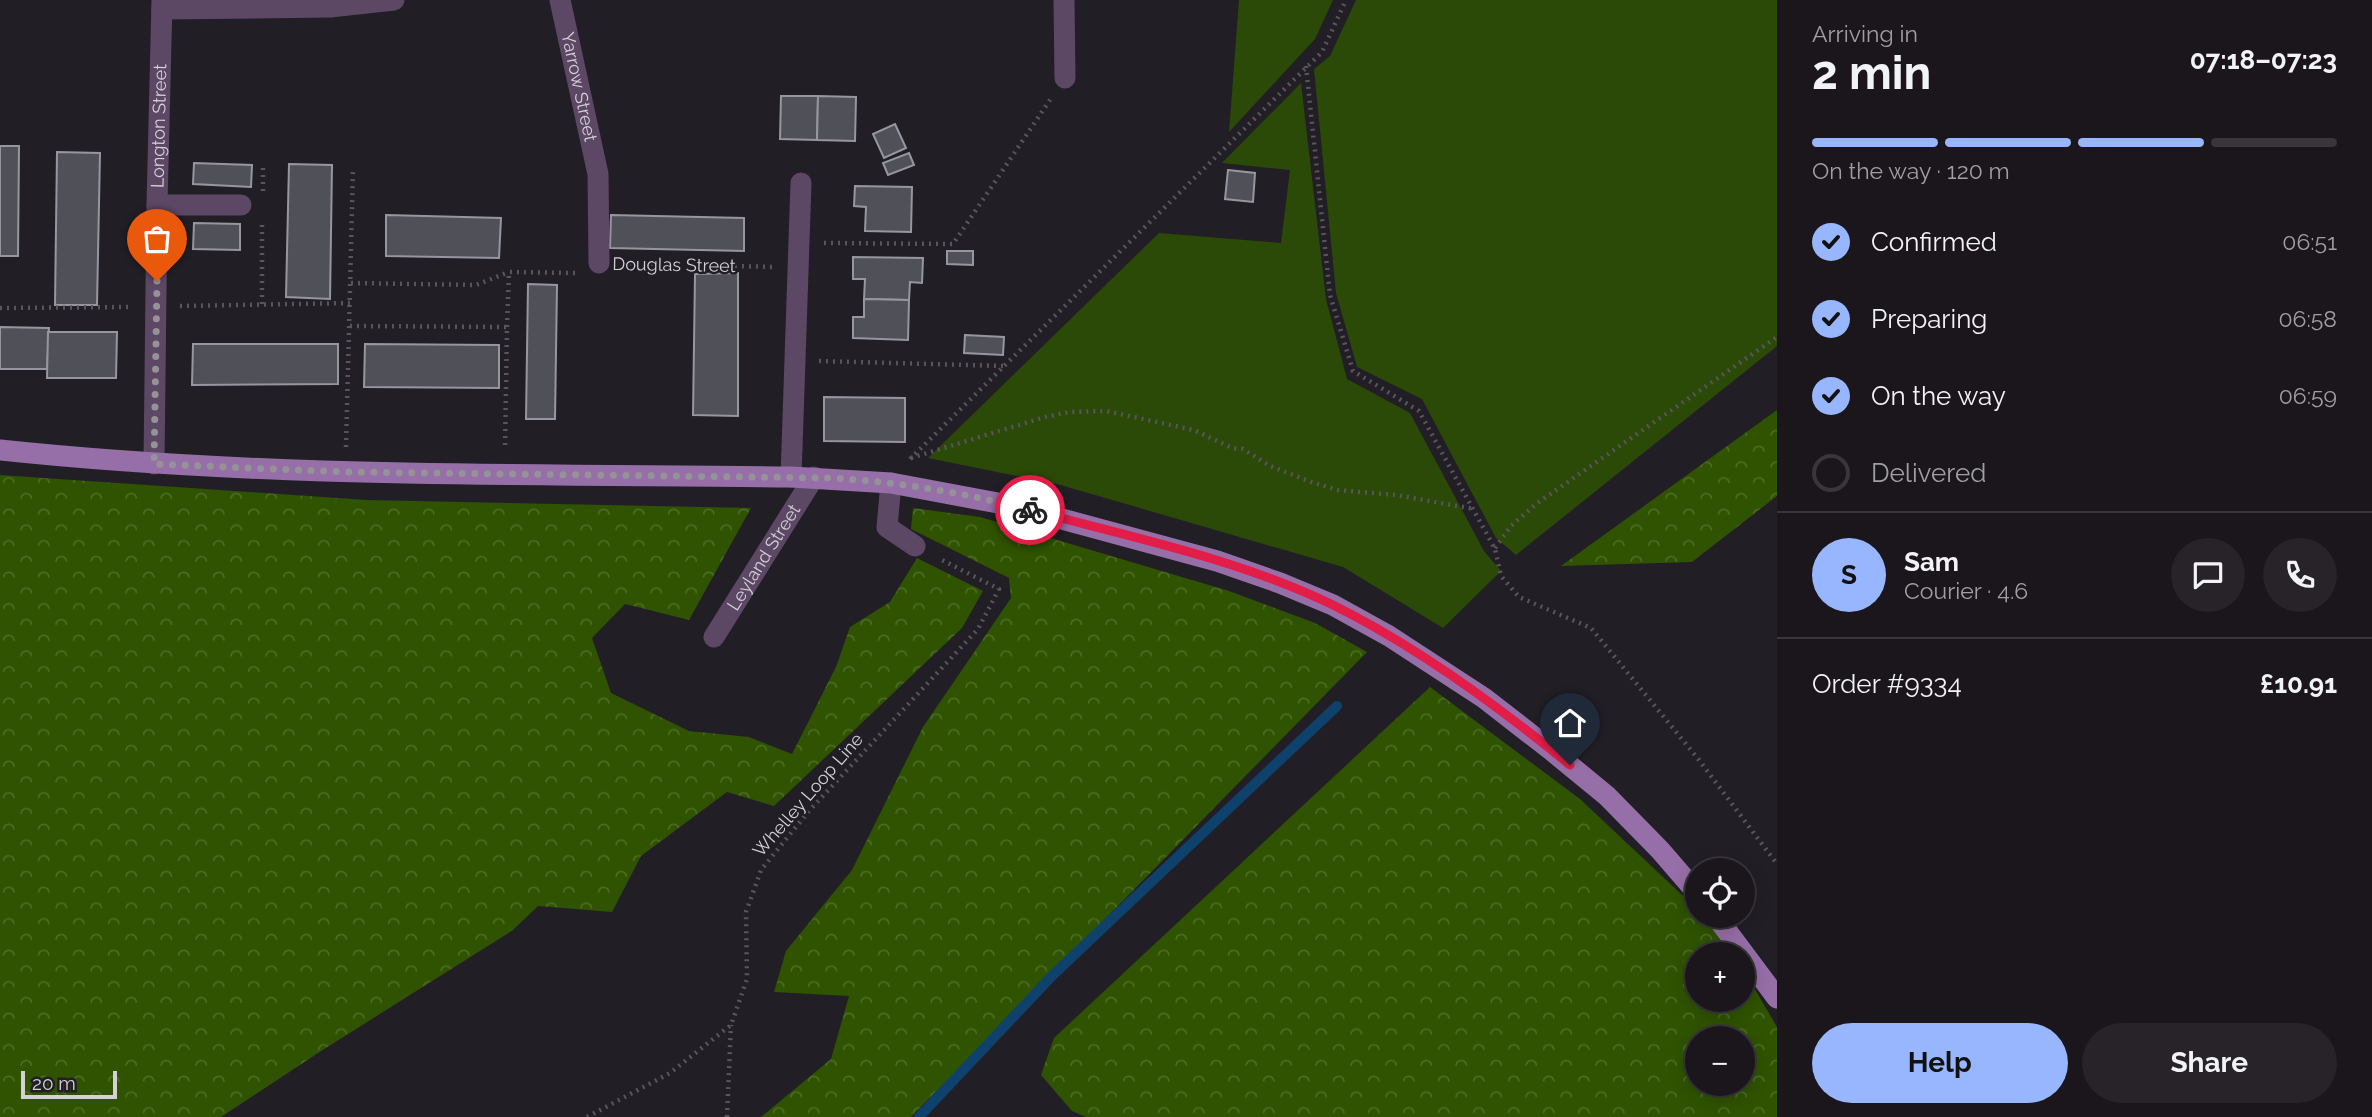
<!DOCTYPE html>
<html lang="en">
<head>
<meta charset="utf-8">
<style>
  :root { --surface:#1a161c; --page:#272329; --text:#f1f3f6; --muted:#9f9fa3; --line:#38353b; --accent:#97b6fd }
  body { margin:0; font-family:Raleway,sans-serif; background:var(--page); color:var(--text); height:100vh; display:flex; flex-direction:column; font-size:26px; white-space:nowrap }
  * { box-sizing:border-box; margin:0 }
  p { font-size:23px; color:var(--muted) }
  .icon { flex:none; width:38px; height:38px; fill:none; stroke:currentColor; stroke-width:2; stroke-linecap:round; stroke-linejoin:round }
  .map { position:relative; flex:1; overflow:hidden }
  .sheet { display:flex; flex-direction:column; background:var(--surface); width:595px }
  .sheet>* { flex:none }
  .tools { position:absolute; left:1685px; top:858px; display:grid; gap:14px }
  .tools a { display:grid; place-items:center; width:70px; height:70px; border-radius:50%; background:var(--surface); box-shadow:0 4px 18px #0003,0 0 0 2px var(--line); font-size:35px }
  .scale { position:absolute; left:21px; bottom:18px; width:96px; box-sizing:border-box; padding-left:7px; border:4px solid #d3d1d6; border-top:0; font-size:19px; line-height:24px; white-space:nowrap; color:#d3d1d6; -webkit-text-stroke:5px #221e26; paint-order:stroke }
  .pin { position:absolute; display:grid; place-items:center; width:60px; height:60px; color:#fff; margin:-72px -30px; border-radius:50% 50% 50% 0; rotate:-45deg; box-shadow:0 0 7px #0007 }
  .pin .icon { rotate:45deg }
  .courier { position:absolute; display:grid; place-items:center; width:70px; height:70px; margin:-35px; border:5px solid #e11d48; border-radius:50%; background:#fff; color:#222; box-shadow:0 2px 9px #0007 }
  .headline em { font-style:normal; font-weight:700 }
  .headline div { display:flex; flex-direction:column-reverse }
  .headline { display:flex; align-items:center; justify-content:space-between; height:119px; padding:0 35px }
  h1 { font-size:46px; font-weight:700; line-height:52px }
  .bar { display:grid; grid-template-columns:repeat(4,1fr); gap:10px 7px; align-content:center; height:84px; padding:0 35px }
  .bar i { height:9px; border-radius:5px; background:var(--line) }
  .bar .selected { background:var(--accent) }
  .bar p { grid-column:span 4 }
  .line { display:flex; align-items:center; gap:18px; padding:0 35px; border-top:2px solid var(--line) }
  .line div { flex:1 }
  .round { display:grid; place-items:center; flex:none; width:74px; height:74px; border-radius:37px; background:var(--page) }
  ol { padding:0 35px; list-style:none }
  li { display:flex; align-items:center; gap:21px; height:77px }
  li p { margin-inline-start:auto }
  li .icon { padding:7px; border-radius:50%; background:var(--accent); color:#111; stroke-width:4 }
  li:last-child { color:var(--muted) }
  li i { width:38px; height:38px; border:4px solid var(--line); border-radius:50% }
  .cta { display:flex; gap:14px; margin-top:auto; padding:14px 35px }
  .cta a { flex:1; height:80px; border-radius:42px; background:var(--accent); color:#111; font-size:28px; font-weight:700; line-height:80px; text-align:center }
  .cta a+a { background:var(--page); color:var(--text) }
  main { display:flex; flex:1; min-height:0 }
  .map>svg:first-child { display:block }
  .grass { fill:#2b4907 }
  .forest { fill:url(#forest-crowns); fill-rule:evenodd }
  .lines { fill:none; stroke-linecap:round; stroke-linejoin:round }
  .stream { stroke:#0e426d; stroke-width:10 }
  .building { fill:#505059; stroke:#9696a1; stroke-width:2 }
  .path { stroke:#59555c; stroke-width:4.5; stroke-dasharray:2 5; stroke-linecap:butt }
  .minor { stroke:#5c4864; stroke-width:21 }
  .major { stroke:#976fa8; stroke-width:21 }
  .done { stroke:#959298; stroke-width:7; stroke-dasharray:0 12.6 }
  .route { stroke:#e11d48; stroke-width:9 }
  .labels { text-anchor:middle; stroke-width:5; stroke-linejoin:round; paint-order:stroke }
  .street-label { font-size:18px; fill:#d3d1d6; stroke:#221e26 }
</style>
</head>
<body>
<main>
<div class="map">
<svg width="1777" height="1117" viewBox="0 0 1777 1117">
  <defs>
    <pattern id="forest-crowns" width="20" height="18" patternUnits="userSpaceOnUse" patternTransform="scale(1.75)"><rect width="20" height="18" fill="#2f5300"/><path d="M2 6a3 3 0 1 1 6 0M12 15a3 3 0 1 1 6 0" fill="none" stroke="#4c6b24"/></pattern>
  </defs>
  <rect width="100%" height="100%" fill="#221e26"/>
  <!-- grass -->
  <g class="grass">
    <path d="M1239,0H1333L1315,39L1229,132Z"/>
    <path d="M1356,0H1777V346L1516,555L1496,538L1422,399L1357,367L1336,293L1314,69L1330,56Z"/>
    <path d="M1301,83L1326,299L1347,379L1410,413L1484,551L1501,571L1443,628L1343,567L1057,484L928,458L1159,233L1281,243L1290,170L1222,163Z"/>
  </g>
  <!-- forest -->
  <g class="forest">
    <path d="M1777,410V496L1692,562L1561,566Z"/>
    <path d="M0,475L366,500L751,508L689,620L625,604L592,638L611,693L689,731L749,737L792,754L836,667L850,627L890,602L917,558L983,591L962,628L774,806L727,792L641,856L612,912L538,906L513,930L318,1053L221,1117H0Z"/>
    <path d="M913,508L980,517L1229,591L1315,623L1367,652L911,1117H761L831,1059L849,996L774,992L786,951L852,870L923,727L1011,598L1009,578L911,529Z"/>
    <path d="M1430,687L1580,799L1697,909L1698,915H1704L1719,929L1734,954H1698V999H1743V969L1777,1027V1117H1086L1072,1111L1041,1075L1054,1038ZM1698,1038H1743V1083H1698Z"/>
  </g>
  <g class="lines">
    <!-- stream -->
    <path class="stream" d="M919,1117L1053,975L1337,706"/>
  </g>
  <!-- building -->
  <g class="building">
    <path d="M781,96H818L817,140L780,139Z"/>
    <path d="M818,96L856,97L855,141L817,140Z"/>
    <path d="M895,124L906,148L884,158L873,134Z"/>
    <path d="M0,146H19L18,256H0Z"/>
    <path d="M57,152L100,153L97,305H55Z"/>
    <path d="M909,153L914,165L888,175L883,163Z"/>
    <path d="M194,163L252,165L251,187L193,184Z"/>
    <path d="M289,164L332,165L330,299L286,297Z"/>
    <path d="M1228,170L1255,173L1253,202L1225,199Z"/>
    <path d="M855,186L912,187L911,232L865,231L866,207L854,206Z"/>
    <path d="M386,215L501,218L499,258L386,256Z"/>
    <path d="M611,215L744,218V251L610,248Z"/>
    <path d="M194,223L240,224V250L193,249Z"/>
    <path d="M947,251H973V265L947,264Z"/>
    <path d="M853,257L923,258L922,283L910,282L909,300L864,299L865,279H853Z"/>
    <path d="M738,273V416L693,415L695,274Z"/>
    <path d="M528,284L557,285L555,419H526Z"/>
    <path d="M864,299L909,300L908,340L853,338V317H864Z"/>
    <path d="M0,327L49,328L47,369H0Z"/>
    <path d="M48,332H117L116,378H47Z"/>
    <path d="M965,335L1004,337L1003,355L964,353Z"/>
    <path d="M193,344H338V384L192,385Z"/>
    <path d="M365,344L499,345V388L364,387Z"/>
    <path d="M824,397L905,398V442L824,441Z"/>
  </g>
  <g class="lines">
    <!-- path -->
    <g class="path">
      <path d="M1306,66L1330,295L1353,371L1419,411L1495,549L1501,576L1519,597L1591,628L1699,760L1777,864"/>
      <path d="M263,191V165"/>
      <path d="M824,243L953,244L1052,97"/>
      <path d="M623,263L772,267"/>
      <path d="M351,283L476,285L509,272"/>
      <path d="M262,304V221"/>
      <path d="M180,306L351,303"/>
      <path d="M0,308L130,307"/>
      <path d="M350,326L507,327L505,449"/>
      <path d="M507,327L509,272L575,273"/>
      <path d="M819,361L1003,366"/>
      <path d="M346,447L353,169"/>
      <path d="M911,458L1045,417L1069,412L1106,411L1194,430L1232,448L1243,449L1270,466L1314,483L1338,490L1396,495L1474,509"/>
      <path d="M910,459L1322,52L1346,0"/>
      <path d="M1495,548L1511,526L1536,504L1777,337"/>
      <path d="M587,1117L670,1073L731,1025L747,979L746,912L761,870L808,812L978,629L999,589L938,558"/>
      <path d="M727,1117L731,1025"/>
    </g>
    <!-- minor -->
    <g class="minor">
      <path id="s1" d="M560,0L598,174L599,263"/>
      <path d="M1064,0L1065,78"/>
      <path d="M162,9L330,7L394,0"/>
      <path d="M157,205H241"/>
      <path id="s2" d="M154,464L157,205L162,0"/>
      <path d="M791,477L801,183"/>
      <path d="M891,483L887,527L915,546"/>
      <path id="s3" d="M714,637L814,477"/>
    </g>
    <!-- major -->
    <g class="major">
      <path d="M0,450C263,478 527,474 791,477L891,483L1014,506L1217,561L1280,583L1333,605L1389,636L1484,698L1551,750L1607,796L1660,850L1698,894"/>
      <path d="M1715,915L1777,998"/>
    </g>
  </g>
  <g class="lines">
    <!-- done -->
    <path class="done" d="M157,281L154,464L346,472L832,478C899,482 965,493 1030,510"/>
    <!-- route -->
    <path class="route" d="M1030,510C1132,537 1238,559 1333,605C1418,647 1497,705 1570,765"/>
  </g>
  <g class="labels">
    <!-- street labels -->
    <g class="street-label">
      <text dy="6" stroke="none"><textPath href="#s1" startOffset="89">Yarrow Street</textPath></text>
      <text dy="6" stroke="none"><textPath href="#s2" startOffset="338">Longton Street</textPath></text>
      <text transform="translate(674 265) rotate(1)" y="6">Douglas Street</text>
      <text dy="6" stroke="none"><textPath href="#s3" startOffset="94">Leyland Street</textPath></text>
      <text transform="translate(808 795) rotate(-49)" y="6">Whelley Loop Line</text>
    </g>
  </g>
</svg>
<div class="tools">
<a><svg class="icon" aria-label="locate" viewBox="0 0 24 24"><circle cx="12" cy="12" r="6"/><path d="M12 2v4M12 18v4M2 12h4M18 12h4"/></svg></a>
<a>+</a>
<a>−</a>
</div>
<div class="scale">20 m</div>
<div class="pin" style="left:157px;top:281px;background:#ea580c"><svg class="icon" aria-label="bag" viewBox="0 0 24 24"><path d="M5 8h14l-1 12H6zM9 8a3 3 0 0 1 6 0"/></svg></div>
<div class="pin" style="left:1570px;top:765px;background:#1f2937"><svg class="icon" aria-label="home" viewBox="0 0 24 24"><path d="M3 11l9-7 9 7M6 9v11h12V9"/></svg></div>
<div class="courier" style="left:1030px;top:510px"><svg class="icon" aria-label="bike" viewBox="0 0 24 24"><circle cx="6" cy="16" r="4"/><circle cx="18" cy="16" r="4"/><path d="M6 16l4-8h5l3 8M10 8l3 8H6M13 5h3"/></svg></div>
</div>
<section class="sheet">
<div class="headline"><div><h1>2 min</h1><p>Arriving in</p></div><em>07:18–07:23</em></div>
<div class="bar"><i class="selected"></i><i class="selected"></i><i class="selected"></i><i></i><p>On the way · 120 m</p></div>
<ol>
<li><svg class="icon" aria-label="check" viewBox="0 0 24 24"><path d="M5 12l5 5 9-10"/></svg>Confirmed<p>06:51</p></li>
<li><svg class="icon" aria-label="check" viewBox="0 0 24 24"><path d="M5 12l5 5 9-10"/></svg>Preparing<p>06:58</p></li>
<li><svg class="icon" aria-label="check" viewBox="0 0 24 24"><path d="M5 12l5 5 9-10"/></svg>On the way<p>06:59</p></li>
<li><i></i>Delivered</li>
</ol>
<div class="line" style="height:126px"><b class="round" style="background:var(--accent);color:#111">S</b><div><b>Sam</b><p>Courier · 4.6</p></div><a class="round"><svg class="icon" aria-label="chat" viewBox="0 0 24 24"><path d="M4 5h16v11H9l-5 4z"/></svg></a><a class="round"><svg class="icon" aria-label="phone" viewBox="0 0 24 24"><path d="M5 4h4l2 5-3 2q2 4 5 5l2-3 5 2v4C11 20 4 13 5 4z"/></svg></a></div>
<div class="line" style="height:91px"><div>Order #9334</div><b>£10.91</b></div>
<div class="cta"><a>Help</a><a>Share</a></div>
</section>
</main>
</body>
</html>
